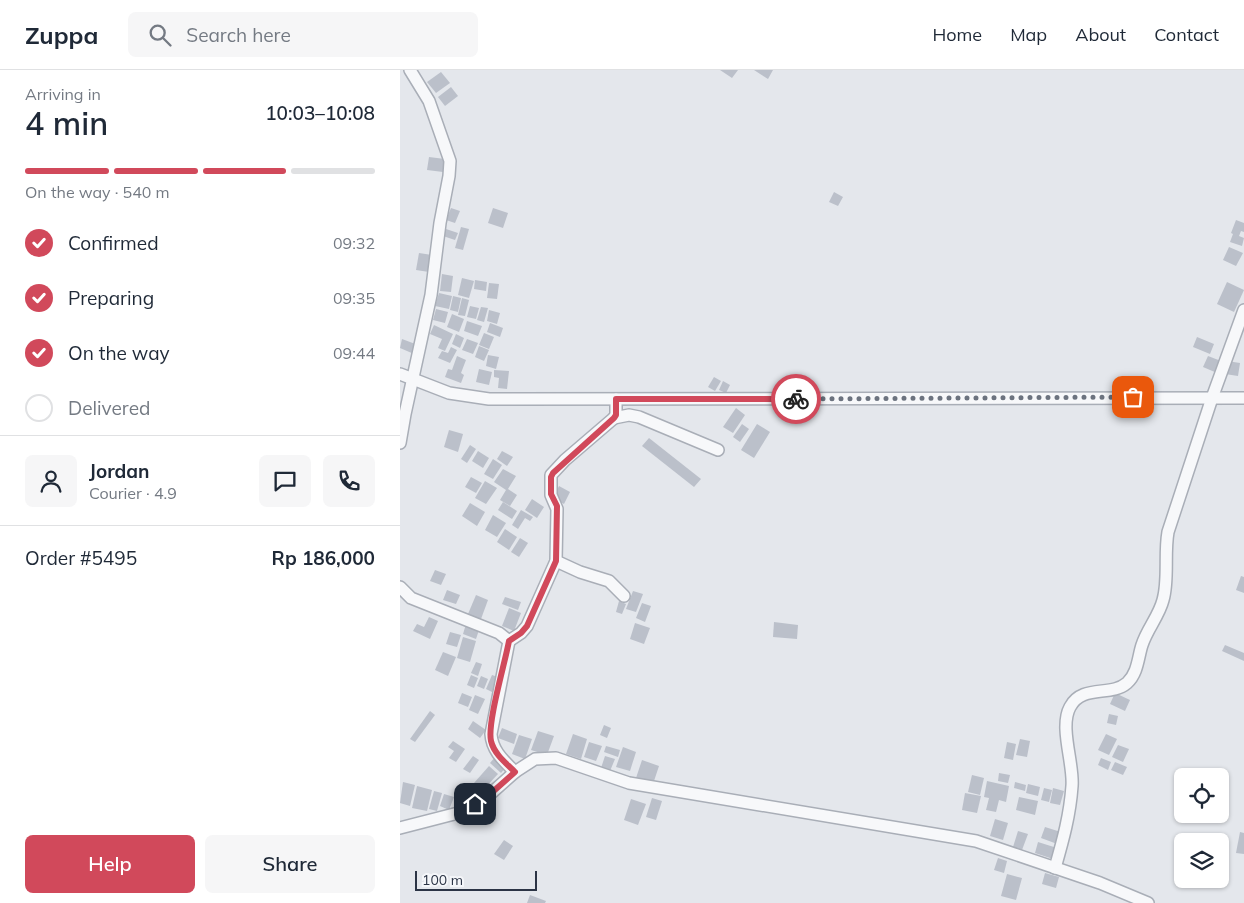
<!DOCTYPE html>
<html lang="en">
<head>
<meta charset="utf-8">
<style>
  :root { --surface:#fff; --page:#f6f6f7; --text:#1f2937; --muted:#747a83; --line:#e0e1e3; --accent:#d1495b }
  body { margin:0; font-family:Mulish,sans-serif; background:var(--page); color:var(--text); height:100vh; display:flex; flex-direction:column; font-size:19px; white-space:nowrap }
  * { box-sizing:border-box; margin:0 }
  p { font-size:16px; color:var(--muted) }
  .icon { flex:none; width:28px; height:28px; fill:none; stroke:currentColor; stroke-width:2; stroke-linecap:round; stroke-linejoin:round }
  .map { position:relative; flex:1; overflow:hidden }
  .details { display:flex; flex-direction:column; background:var(--surface); width:400px }
  .details>* { flex:none }
  .tools { position:absolute; left:774px; top:698px; display:grid; gap:10px }
  .tools a { display:grid; place-items:center; width:55px; height:55px; border-radius:8px; background:var(--surface); box-shadow:0 1px 4px #0004; font-size:25px }
  .scale { position:absolute; left:15px; bottom:12px; width:122px; box-sizing:border-box; padding-left:5px; border:2px solid #2b3445; border-top:0; font-size:14px; line-height:18px; white-space:nowrap; color:#2b3445; -webkit-text-stroke:4px #f4f6f9; paint-order:stroke }
  .pin { position:absolute; display:grid; place-items:center; width:42px; height:42px; color:#fff; margin:-21px; border-radius:10px; box-shadow:0 2px 8px #0006 }
  .courier { position:absolute; display:grid; place-items:center; width:50px; height:50px; margin:-25px; border:4px solid #d1495b; border-radius:50%; background:#fff; color:#222; box-shadow:0 1px 6px #0007 }
  .head em { font-style:normal; font-weight:600 }
  .head div { display:flex; flex-direction:column-reverse }
  .head { display:flex; align-items:center; justify-content:space-between; height:85px; padding:0 25px }
  h1 { font-size:32px; font-weight:600; line-height:38px }
  .bar { display:grid; grid-template-columns:repeat(4,1fr); gap:8px 5px; align-content:center; height:60px; padding:0 25px }
  .bar i { height:6px; border-radius:4px; background:var(--line) }
  .bar .on { background:var(--accent) }
  .bar p { grid-column:span 4 }
  .line { display:flex; align-items:center; gap:12px; padding:0 25px; border-top:1px solid var(--line) }
  .line div { flex:1 }
  .round { display:grid; place-items:center; flex:none; width:52px; height:52px; border-radius:8px; background:var(--page) }
  ol { padding:0 25px; list-style:none }
  li { display:flex; align-items:center; gap:15px; height:55px }
  li p { margin-inline-start:auto }
  li .icon { padding:5px; border-radius:50%; background:var(--accent); color:#fff; stroke-width:4 }
  li:last-child { color:var(--muted) }
  li i { width:28px; height:28px; border:2px solid var(--line); border-radius:50% }
  .primary-button { display:flex; gap:10px; margin-top:auto; padding:10px 25px }
  .primary-button a { flex:1; height:58px; border-radius:8px; background:var(--accent); color:#fff; font-size:20px; font-weight:600; line-height:58px; text-align:center }
  .primary-button a+a { background:var(--page); color:var(--text) }
  header { display:flex; align-items:center; gap:30px; box-sizing:border-box; height:70px; padding:0 25px; background:var(--surface); border-bottom:1px solid var(--line) }
  header strong { font-size:24px }
  nav { display:flex; gap:28px; margin-inline-start:auto; font-size:18px }
  .search { width:350px; height:45px; background:var(--page); display:flex; align-items:center; gap:12px; box-sizing:border-box; padding:0 18px; border-radius:8px; color:var(--muted); font-size:19px }
  main { display:flex; flex:1; min-height:0 }
  .map>svg:first-child { display:block }
  .building { fill:#bbc0ca }
  .lines { fill:none; stroke-linecap:round; stroke-linejoin:round }
  .minor-casing { stroke:#a9aeb7; stroke-width:14 }
  .minor { stroke:#f7f8fa; stroke-width:11 }
  .done { stroke:#6c737f; stroke-width:5; stroke-dasharray:0 9 }
  .route { stroke:#d1495b; stroke-width:6 }
</style>
</head>
<body>
<header>
<strong>Zuppa</strong>
<div class="search"><svg class="icon" aria-label="search" viewBox="0 0 24 24"><circle cx="10" cy="10" r="6"/><path d="M15 15l6 6"/></svg>Search here</div>
<nav><a>Home</a><a>Map</a><a>About</a><a>Contact</a></nav>
</header>
<main>
<section class="details">
<div class="head"><div><h1>4 min</h1><p>Arriving in</p></div><em>10:03–10:08</em></div>
<div class="bar"><i class="on"></i><i class="on"></i><i class="on"></i><i></i><p>On the way · 540 m</p></div>
<ol>
<li><svg class="icon" aria-label="check" viewBox="0 0 24 24"><path d="M5 12l5 5 9-10"/></svg>Confirmed<p>09:32</p></li>
<li><svg class="icon" aria-label="check" viewBox="0 0 24 24"><path d="M5 12l5 5 9-10"/></svg>Preparing<p>09:35</p></li>
<li><svg class="icon" aria-label="check" viewBox="0 0 24 24"><path d="M5 12l5 5 9-10"/></svg>On the way<p>09:44</p></li>
<li><i></i>Delivered</li>
</ol>
<div class="line" style="height:90px"><a class="round"><svg class="icon" aria-label="person" viewBox="0 0 24 24"><circle cx="12" cy="8" r="4"/><path d="M4 21q1-7 8-7t8 7"/></svg></a><div><b>Jordan</b><p>Courier · 4.9</p></div><a class="round"><svg class="icon" aria-label="chat" viewBox="0 0 24 24"><path d="M4 5h16v11H9l-5 4z"/></svg></a><a class="round"><svg class="icon" aria-label="phone" viewBox="0 0 24 24"><path d="M5 4h4l2 5-3 2q2 4 5 5l2-3 5 2v4C11 20 4 13 5 4z"/></svg></a></div>
<div class="line" style="height:65px"><div>Order #5495</div><b>Rp 186,000</b></div>
<div class="primary-button"><a>Help</a><a>Share</a></div>
</section>
<div class="map">
<svg width="844" height="833" viewBox="0 0 844 833">
  <rect width="100%" height="100%" fill="#e4e7ec"/>
  <!-- building -->
  <g class="building">
    <path d="M320,0H338L332,8Z"/>
    <path d="M354,0H373L368,9Z"/>
    <path d="M41,2L50,13L36,23L27,12Z"/>
    <path d="M51,17L58,26L45,36L38,27Z"/>
    <path d="M29,87L45,89L43,102L27,100Z"/>
    <path d="M434,122L443,127L438,136L429,132Z"/>
    <path d="M51,138L60,141L55,153L46,150Z"/>
    <path d="M93,138L108,143L103,158L88,153Z"/>
    <path d="M836,150L844,153V162L841,161L839,166L844,168L842,176L830,172L833,164L831,163Z"/>
    <path d="M61,157L69,159L63,180L55,178Z"/>
    <path d="M43,158L58,163L55,170L40,165Z"/>
    <path d="M829,177L843,183L836,196L823,190Z"/>
    <path d="M19,183L32,185L29,202L16,200Z"/>
    <path d="M42,204L53,206L51,222L40,221Z"/>
    <path d="M62,208L74,211L69,228L58,225Z"/>
    <path d="M75,210L87,212L86,221L74,219Z"/>
    <path d="M827,212L844,220L834,242L817,234Z"/>
    <path d="M89,213L99,214L97,229L87,228Z"/>
    <path d="M39,223L52,226L49,239L35,236Z"/>
    <path d="M53,226L61,228L58,242L50,240Z"/>
    <path d="M62,228L69,230L65,246L58,245Z"/>
    <path d="M70,236L79,238L76,249L67,247Z"/>
    <path d="M81,237L88,238L84,252L77,250Z"/>
    <path d="M36,239L48,242L45,253L33,250Z"/>
    <path d="M89,240L100,243L97,254L87,251Z"/>
    <path d="M52,244L64,249L59,262L47,257Z"/>
    <path d="M67,251L82,256L78,266L64,261Z"/>
    <path d="M90,253L103,258L100,267L87,262Z"/>
    <path d="M34,255L53,264L45,281L38,278L42,269L30,264Z"/>
    <path d="M84,263L94,267L89,279L79,275Z"/>
    <path d="M56,264L64,268L60,278L52,274Z"/>
    <path d="M797,267L814,274L810,284L793,277Z"/>
    <path d="M2,269L18,275L14,284L0,278Z"/>
    <path d="M67,269L78,273L73,284L62,280Z"/>
    <path d="M79,276L89,280L84,291L75,287Z"/>
    <path d="M51,277L57,280L50,293L38,288L42,281L48,283Z"/>
    <path d="M88,285L99,287L96,299L86,296Z"/>
    <path d="M57,286L66,290L61,303L64,305L61,313L45,307L48,299L52,300Z"/>
    <path d="M808,286L821,291L817,303L803,297Z"/>
    <path d="M827,291L840,293L838,306L825,304Z"/>
    <path d="M79,299L92,302L89,315L76,312Z"/>
    <path d="M94,300L109,301L107,319L98,318L99,308L94,307Z"/>
    <path d="M314,307L321,311L315,321L308,317Z"/>
    <path d="M323,311L330,315L326,323L319,320Z"/>
    <path d="M336,338L345,345L333,363L323,357Z"/>
    <path d="M342,354L349,359L340,372L333,367Z"/>
    <path d="M357,354L370,362L354,388L341,380Z"/>
    <path d="M49,360L63,364L58,382L44,377Z"/>
    <path d="M249,368L301,409L294,417L242,376Z"/>
    <path d="M70,375L76,379L67,393L61,389Z"/>
    <path d="M78,381L89,388L83,398L72,391Z"/>
    <path d="M102,381L113,387L107,396L97,389Z"/>
    <path d="M93,389L102,395L93,409L84,404Z"/>
    <path d="M103,399L116,406L108,419L117,425L110,436L100,430L106,420L94,412Z"/>
    <path d="M71,407L82,413L76,423L65,417Z"/>
    <path d="M85,411L97,418L86,434L75,428Z"/>
    <path d="M159,416L170,422L164,434L153,428Z"/>
    <path d="M132,429L144,437L137,448L125,440Z"/>
    <path d="M103,432L117,441L112,449L98,440Z"/>
    <path d="M70,433L85,442L77,456L62,446Z"/>
    <path d="M121,440L133,447L130,451L125,448L118,459L112,455Z"/>
    <path d="M93,445L106,453L97,467L85,460Z"/>
    <path d="M105,459L117,467L109,480L97,472Z"/>
    <path d="M120,468L128,473L119,487L111,482Z"/>
    <path d="M35,500L46,504L41,515L30,511Z"/>
    <path d="M841,506L844,507V523L836,520Z"/>
    <path d="M47,520L60,525L56,534L43,530Z"/>
    <path d="M233,521L243,524L236,542L226,539Z"/>
    <path d="M76,525L88,530L81,549L68,544Z"/>
    <path d="M105,527L121,532L118,540L102,534Z"/>
    <path d="M219,531L226,534L222,544L216,542Z"/>
    <path d="M242,533L251,536L245,552L236,548Z"/>
    <path d="M109,538L121,543L114,561L102,556Z"/>
    <path d="M29,547L38,551L30,569L13,561L17,554L24,557Z"/>
    <path d="M374,552L398,555L397,569L373,567Z"/>
    <path d="M235,553L250,558L244,574L230,569Z"/>
    <path d="M66,554L79,560L76,569L63,564Z"/>
    <path d="M50,562L61,565L57,577L46,574Z"/>
    <path d="M63,567L76,571L70,592L57,588Z"/>
    <path d="M825,575L844,583V591L822,581Z"/>
    <path d="M43,582L56,587L48,606L35,600Z"/>
    <path d="M76,592L82,594L78,606L71,603Z"/>
    <path d="M71,605L78,608L74,618L67,615Z"/>
    <path d="M92,605L98,607L92,622L86,619Z"/>
    <path d="M81,606L88,609L84,619L77,616Z"/>
    <path d="M62,623L72,627L68,637L58,633Z"/>
    <path d="M715,623L730,630L725,641L710,634Z"/>
    <path d="M75,625L85,629L78,644L69,640Z"/>
    <path d="M30,641L35,645L15,672L10,669Z"/>
    <path d="M709,644L718,646L716,655L707,653Z"/>
    <path d="M73,651L86,660L80,668L68,659Z"/>
    <path d="M204,655L211,658L207,668L200,665Z"/>
    <path d="M102,658L117,664L114,674L98,668Z"/>
    <path d="M138,661L154,666L147,685L131,680Z"/>
    <path d="M173,664L187,669L181,689L166,684Z"/>
    <path d="M706,664L717,669L709,685L698,680Z"/>
    <path d="M119,665L132,669L125,689L112,684Z"/>
    <path d="M620,669L630,671L627,687L616,685Z"/>
    <path d="M53,671L65,679L56,692L49,688L54,681L48,677Z"/>
    <path d="M189,672L202,676L196,691L184,687Z"/>
    <path d="M607,672L616,674L613,690L604,688Z"/>
    <path d="M718,675L729,679L723,692L712,687Z"/>
    <path d="M206,676L220,680L218,687L204,682Z"/>
    <path d="M223,677L236,682L230,701L216,697Z"/>
    <path d="M73,686L79,690L70,703L63,699Z"/>
    <path d="M96,686L107,696L101,703L90,693Z"/>
    <path d="M205,686L215,689L210,701L201,698Z"/>
    <path d="M701,688L711,692L708,700L698,695Z"/>
    <path d="M242,690L259,696L253,714L236,708Z"/>
    <path d="M715,692L727,697L723,705L711,700Z"/>
    <path d="M89,696L98,704L82,721L74,713Z"/>
    <path d="M599,703L610,705L608,713L598,711Z"/>
    <path d="M572,705L584,708L580,725L568,722Z"/>
    <path d="M587,711L609,716L606,732L599,730L596,742L586,740L589,728L584,727Z"/>
    <path d="M3,712L15,715L10,736L0,733Z"/>
    <path d="M615,712L626,715L625,721L614,718Z"/>
    <path d="M628,714L640,717L638,726L626,723Z"/>
    <path d="M17,716L32,720L27,741L12,738Z"/>
    <path d="M644,718L652,720L649,732L641,730Z"/>
    <path d="M653,718L664,721L660,735L650,733Z"/>
    <path d="M34,721L42,723L37,741L29,739Z"/>
    <path d="M565,723L581,726L577,743L562,740Z"/>
    <path d="M44,724L54,727L49,740L40,736Z"/>
    <path d="M619,727L638,731L635,745L616,740Z"/>
    <path d="M252,728L262,731L256,750L246,747Z"/>
    <path d="M231,729L246,734L238,755L224,750Z"/>
    <path d="M595,749L608,753L603,770L590,766Z"/>
    <path d="M645,757L664,763L660,775L641,768Z"/>
    <path d="M618,761L628,764L622,780L613,777Z"/>
    <path d="M840,762L844,763V784L836,783Z"/>
    <path d="M104,770L113,776L104,790L94,784Z"/>
    <path d="M638,772L657,778L653,789L635,783Z"/>
    <path d="M598,788L607,791L604,803L594,800Z"/>
    <path d="M645,803L659,807L656,818L642,814Z"/>
    <path d="M607,804L622,808L616,830L601,826Z"/>
    <path d="M130,825L146,831L145,833H127Z"/>
  </g>
  <g class="lines">
    <defs>
      <g id="minor">
        <path d="M0,304L49,323L89,329L844,328"/>
        <path d="M214,348L229,345L239,347L318,380"/>
        <path d="M0,373L5,344L31,225L40,153L49,106L50,91L29,31L10,0"/>
        <path d="M156,491L180,502L209,511L224,526"/>
        <path d="M0,517L11,528L99,563L109,571L91,664C92,681 104,691 115,702"/>
        <path d="M109,571L121,563L127,556L156,491L157,439L151,425V405L165,390L214,348L216,345V329"/>
        <path d="M0,758L62,742L88,726L115,702L135,689L156,688L229,713L576,771L700,813L748,833"/>
        <path d="M655,798C663,770 670,745 672,716C674,694 659,657 670,637C682,614 711,627 727,613C738,603 738,587 742,575C747,559 759,546 763,530C769,510 764,484 768,462L812,328L844,240"/>
      </g>
    </defs>
    <!-- minor casing -->
    <use href="#minor" class="minor-casing"/>
    <!-- minor -->
    <use href="#minor" class="minor"/>
  </g>
  <g class="lines">
    <!-- done -->
    <path class="done" d="M396,329L733,327"/>
    <!-- route -->
    <path class="route" d="M75,734L88,726L115,702C107,694 94,684 91,671C87,653 105,593 109,571L121,563L127,556L156,491L157,436L151,424V407L153,403L214,348L216,345V329H396"/>
  </g>
</svg>
<div class="tools">
<a><svg class="icon" aria-label="locate" viewBox="0 0 24 24"><circle cx="12" cy="12" r="6"/><path d="M12 2v4M12 18v4M2 12h4M18 12h4"/></svg></a>
<a><svg class="icon" aria-label="layers" viewBox="0 0 24 24"><path d="M12 4l9 5-9 5-9-5zM3 14l9 5 9-5"/></svg></a>
</div>
<div class="scale">100 m</div>
<div class="pin" style="left:733px;top:327px;background:#ea580c"><svg class="icon" aria-label="bag" viewBox="0 0 24 24"><path d="M5 8h14l-1 12H6zM9 8a3 3 0 0 1 6 0"/></svg></div>
<div class="pin" style="left:75px;top:734px;background:#1f2937"><svg class="icon" aria-label="home" viewBox="0 0 24 24"><path d="M3 11l9-7 9 7M6 9v11h12V9"/></svg></div>
<div class="courier" style="left:396px;top:329px"><svg class="icon" aria-label="bike" viewBox="0 0 24 24"><circle cx="6" cy="16" r="4"/><circle cx="18" cy="16" r="4"/><path d="M6 16l4-8h5l3 8M10 8l3 8H6M13 5h3"/></svg></div>
</div>
</main>
</body>
</html>
